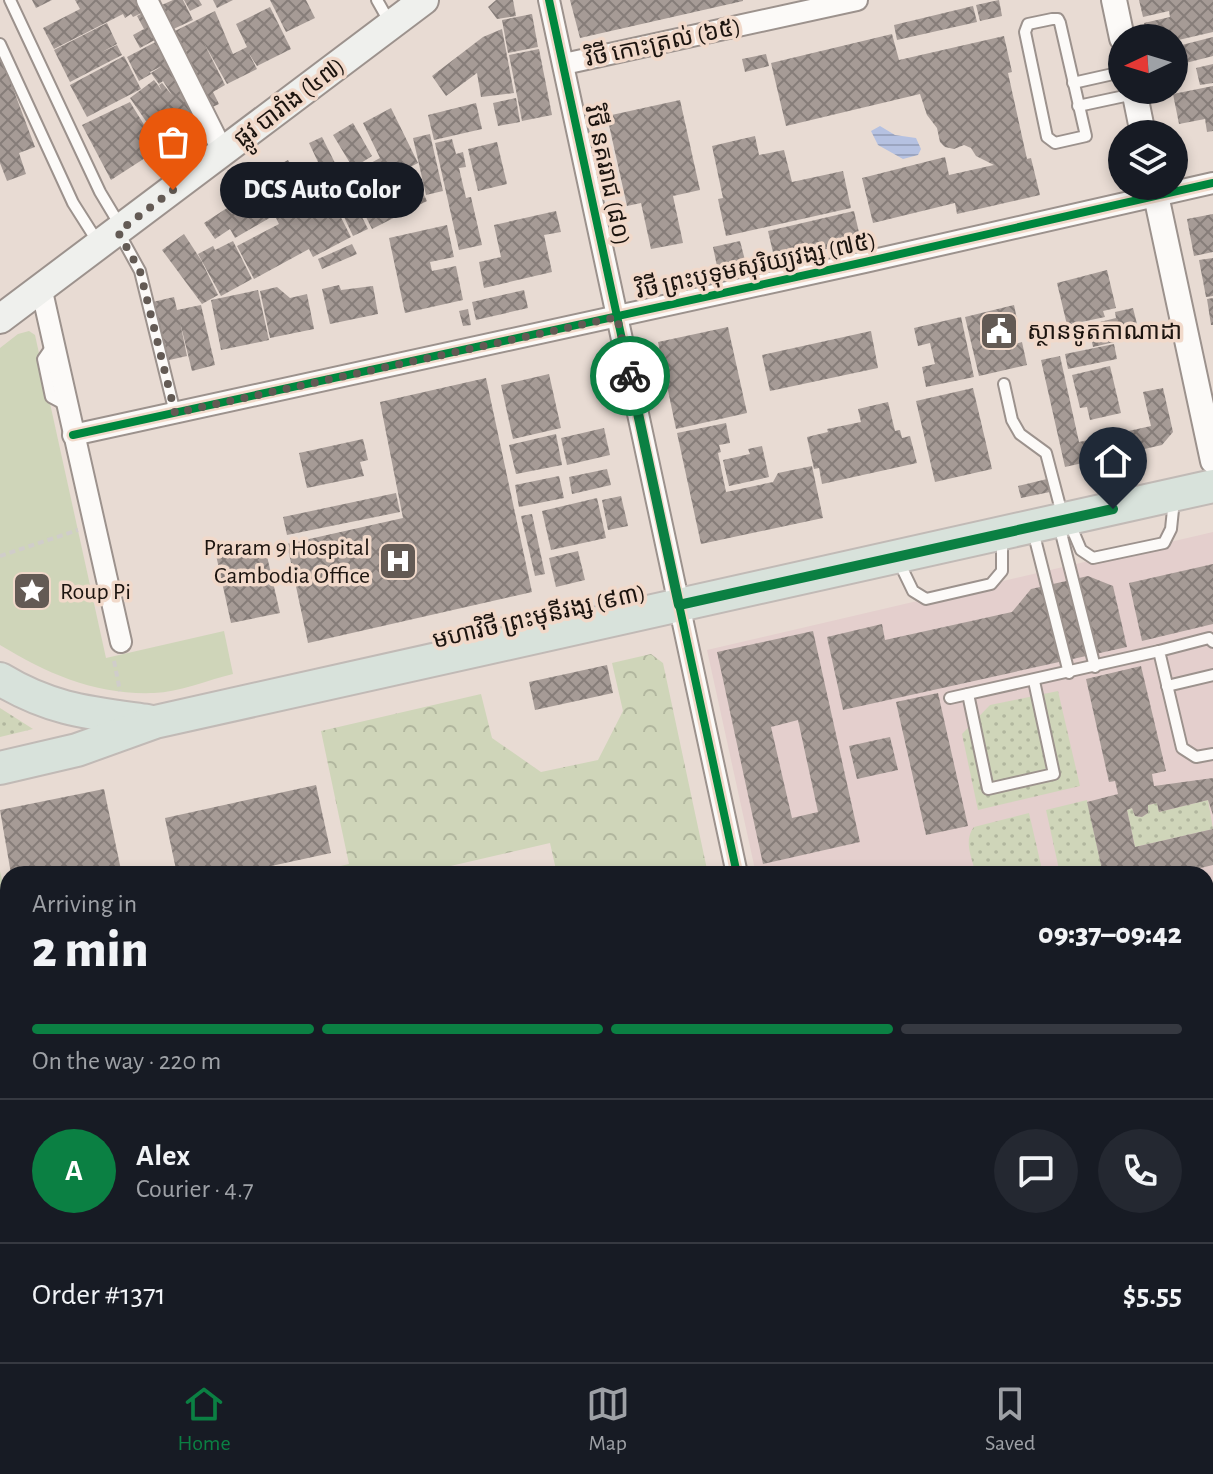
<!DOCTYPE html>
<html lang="en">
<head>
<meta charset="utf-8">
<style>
  :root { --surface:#171b24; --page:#242831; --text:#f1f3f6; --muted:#9ea1a6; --line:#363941; --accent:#0b8043 }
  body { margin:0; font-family:"Alegreya Sans","Noto Sans Khmer",sans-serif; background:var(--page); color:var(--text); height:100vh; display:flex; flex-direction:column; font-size:30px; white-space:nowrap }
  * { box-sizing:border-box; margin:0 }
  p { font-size:26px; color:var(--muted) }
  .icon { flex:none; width:44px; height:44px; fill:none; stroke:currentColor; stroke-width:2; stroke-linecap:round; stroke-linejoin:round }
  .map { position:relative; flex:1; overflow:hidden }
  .drawer { position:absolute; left:0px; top:866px; width:1214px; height:496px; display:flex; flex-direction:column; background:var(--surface); border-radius:24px 24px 0 0; box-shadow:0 4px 12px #0003 }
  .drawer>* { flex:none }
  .needle { width:52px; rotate:266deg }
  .fabs { position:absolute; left:1108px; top:24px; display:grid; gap:16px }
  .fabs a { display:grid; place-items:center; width:80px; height:80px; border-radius:50%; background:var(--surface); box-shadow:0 4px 12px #0003; font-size:40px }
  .pin { position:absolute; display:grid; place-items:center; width:68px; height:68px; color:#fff; margin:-82px -34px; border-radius:50% 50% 50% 0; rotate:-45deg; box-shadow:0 0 8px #0007 }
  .pin .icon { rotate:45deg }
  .courier { position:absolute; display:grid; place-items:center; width:80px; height:80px; margin:-40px; border:6px solid #0b8043; border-radius:50%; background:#fff; color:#222; box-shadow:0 2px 10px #0007 }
  .bubble { position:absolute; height:56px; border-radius:28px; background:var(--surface); box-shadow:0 4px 12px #0003; font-size:26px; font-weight:800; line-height:56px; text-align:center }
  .head em { font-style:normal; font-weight:800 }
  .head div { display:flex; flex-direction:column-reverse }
  .head { display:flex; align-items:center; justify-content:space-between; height:136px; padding:0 32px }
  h1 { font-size:52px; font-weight:800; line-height:60px }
  .bar { display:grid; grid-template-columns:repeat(4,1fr); gap:12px 8px; align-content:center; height:96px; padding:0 32px }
  .bar i { height:10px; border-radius:6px; background:var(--line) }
  .bar .selected { background:var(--accent) }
  .bar p { grid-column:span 4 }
  .line { display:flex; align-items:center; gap:20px; padding:0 32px; border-top:2px solid var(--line) }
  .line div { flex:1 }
  .round { display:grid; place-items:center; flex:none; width:84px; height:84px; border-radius:42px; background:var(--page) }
  .tabs { display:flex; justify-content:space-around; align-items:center; height:112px; border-top:2px solid var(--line); background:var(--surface); font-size:22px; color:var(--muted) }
  .tabs a { display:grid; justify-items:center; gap:4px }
  .tabs .selected { color:var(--accent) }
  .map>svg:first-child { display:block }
  .medical { fill:#e4cfcd }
  .grass { fill:url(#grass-dots) }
  .forest { fill:url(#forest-crowns) }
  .park { fill:#cfd5b9 }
  .water { fill:url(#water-rules) }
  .building { fill:url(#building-cross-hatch); fill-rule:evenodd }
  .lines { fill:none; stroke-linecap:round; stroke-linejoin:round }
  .service-casing { stroke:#9c928d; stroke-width:14 }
  .minor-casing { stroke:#9c928d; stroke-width:24 }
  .tertiary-casing { stroke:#9c928d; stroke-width:28 }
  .secondary-casing { stroke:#9c928d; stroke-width:32 }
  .trunk-casing { stroke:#c1bab6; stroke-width:36 }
  .path { stroke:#d0cdca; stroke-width:4; stroke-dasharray:6 4; stroke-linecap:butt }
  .service { stroke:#fcfaf8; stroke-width:10 }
  .minor { stroke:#fcfaf8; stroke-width:20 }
  .tertiary { stroke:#fcfaf8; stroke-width:24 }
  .secondary { stroke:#eff0ed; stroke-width:28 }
  .trunk { stroke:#d8e2db; stroke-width:32 }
  .cycleway-casing { stroke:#f1d9ca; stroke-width:13 }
  .cycleway { stroke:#00873e; stroke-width:8 }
  .done { stroke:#635a54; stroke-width:8; stroke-dasharray:0 14.4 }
  .route { stroke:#0b8043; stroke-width:10 }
  .labels { text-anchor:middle; stroke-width:7; stroke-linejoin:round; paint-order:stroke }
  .street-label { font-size:24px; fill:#1c140f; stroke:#f1d9ca }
  .poi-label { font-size:24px; fill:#1c140f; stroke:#f1d9ca; text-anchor:start }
</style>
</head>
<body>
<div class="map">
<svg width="1213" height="1362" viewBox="0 0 1213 1362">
  <defs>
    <pattern id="grass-dots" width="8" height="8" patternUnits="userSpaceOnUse" patternTransform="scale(2)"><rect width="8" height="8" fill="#cfd5b9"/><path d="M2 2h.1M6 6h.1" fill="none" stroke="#b1b69e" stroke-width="1.8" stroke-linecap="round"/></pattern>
    <pattern id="forest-crowns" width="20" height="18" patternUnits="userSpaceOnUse" patternTransform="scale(2)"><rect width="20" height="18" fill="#cfd5b9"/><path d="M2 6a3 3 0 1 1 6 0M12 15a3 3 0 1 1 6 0" fill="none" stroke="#b1b69e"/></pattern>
    <pattern id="water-rules" width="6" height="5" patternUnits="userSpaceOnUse" patternTransform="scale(2)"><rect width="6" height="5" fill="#b5c1e1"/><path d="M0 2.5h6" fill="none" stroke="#9ba5c0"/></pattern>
    <pattern id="building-cross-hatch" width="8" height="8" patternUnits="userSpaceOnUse" patternTransform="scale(2)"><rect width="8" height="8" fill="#a69b96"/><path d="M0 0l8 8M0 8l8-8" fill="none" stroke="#867d79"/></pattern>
  </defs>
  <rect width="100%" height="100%" fill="#e8dbd3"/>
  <!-- medical -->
  <path class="medical" d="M1213,532V1150L1206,1151V874H756L707,650Z"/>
  <!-- grass -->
  <g class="grass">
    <path d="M1058,691L1080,786L978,810L962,734L990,705Z"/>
    <path d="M0,708L33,729L0,737Z"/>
    <path d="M1087,800L1103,874H1060L1046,810Z"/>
    <path d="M1208,800L1213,829L1135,847L1127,810L1132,808L1135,816L1142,817L1148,813V805L1157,803L1159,812Z"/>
    <path d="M1029,813L1043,874H976C972,859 963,840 974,827Z"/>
  </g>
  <!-- forest -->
  <g class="forest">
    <path d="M651,654L663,663L708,874H557L550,843L416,874H307L349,864L321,731L481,694L492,738L541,772L598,760L623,711L612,663Z"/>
    <path d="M0,871L8,907V994L0,958Z"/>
    <path d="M89,1354H247L210,1362H91Z"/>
  </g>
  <!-- park -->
  <path class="park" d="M29,331L35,335L106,658L224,631L233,674C208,680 179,692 154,693C95,695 48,674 0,645V348L18,334Z"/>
  <!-- water -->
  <path class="water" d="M880,126L895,135L916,138L921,149L918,155L903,159L878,145L871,131Z"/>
  <!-- building -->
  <g class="building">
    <path d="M32,0H52L36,8Z"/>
    <path d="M75,0H145L150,9L133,17L131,14L125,18L123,14L54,49L43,28L80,9Z"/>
    <path d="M173,0H183L193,20L167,32L155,8Z"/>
    <path d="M184,0H199L202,5L190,11Z"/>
    <path d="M213,0H233L217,8Z"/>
    <path d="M270,0H306L315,18L286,32Z"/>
    <path d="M496,0H513L516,16L497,19L488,7Z"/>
    <path d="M570,0H743V1L580,38Z"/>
    <path d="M999,0L1002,16L980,21L976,5Z"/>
    <path d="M1139,0H1213V32L1174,41V38H1147L1144,23L1170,17L1169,11L1143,17Z"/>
    <path d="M973,6L977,22L897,40L894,25Z"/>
    <path d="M270,7L291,49L257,66L248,52L257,69L227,84L204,43L225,85L213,92L219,104L206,110L179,56L188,50L177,55L167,35L215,11L233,54L247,47L236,24Z"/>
    <path d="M150,9L164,35L140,48L133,35L144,29L137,16Z"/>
    <path d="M532,14L538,47L508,53L502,20Z"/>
    <path d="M107,23L117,44L102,52L117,45L122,55L70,82L54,50Z"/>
    <path d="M502,29L514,93L481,97L477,73L446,96L432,76L483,37Z"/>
    <path d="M892,34L899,60L1004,36L1012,72L1008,73L1027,159L1031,158L1040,195L957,214L955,203L873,223L862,178L945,157L949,175L994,165L976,156L971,148L964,145L954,149L945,147L940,142L937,128L927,115L920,94L786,126L771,63Z"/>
    <path d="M1213,37V56L1174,66V47Z"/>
    <path d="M163,38L203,117L163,146L130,98L154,80L158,85L156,87L158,85L162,91L159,85L162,83L172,95L163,81L159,84L151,73L162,66L150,72L151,74L139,81L127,57Z"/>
    <path d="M539,49L552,115L522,121L509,55Z"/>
    <path d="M0,54L35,147L19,153L26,174L7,181L0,163Z"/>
    <path d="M766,54L769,66L745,72L742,59Z"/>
    <path d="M124,56L141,89L87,117L70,85Z"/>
    <path d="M1213,64V83L1200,85L1196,68Z"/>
    <path d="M1213,86V131L1207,132L1205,119L1179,124L1173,94Z"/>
    <path d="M516,98L520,122L498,126L493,103Z"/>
    <path d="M680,100L700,190L673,196L683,243L651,249L641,203L627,206L607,116Z"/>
    <path d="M130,102L159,149L111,180L82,125Z"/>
    <path d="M476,103L482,129L434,140L428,115Z"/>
    <path d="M391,108L418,163L363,191L354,172L380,158L363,123Z"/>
    <path d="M353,123L372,156L353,168L333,135Z"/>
    <path d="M430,134L443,191L426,195L413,138Z"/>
    <path d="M755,136L759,155L784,150L792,182L843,171L851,208L726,236L718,199L723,198L712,146Z"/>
    <path d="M322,137L368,229L353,236L309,143Z"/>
    <path d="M452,139L456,154L463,152L466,167L459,168L466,198L471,197L482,245L459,250L435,143Z"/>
    <path d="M497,142L507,184L478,191L468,149Z"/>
    <path d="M288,160L307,196L290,205L271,169Z"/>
    <path d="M269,170L289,207L275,215L255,178Z"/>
    <path d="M404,173L412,188L419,185L427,201L372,229L356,197Z"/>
    <path d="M258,188L273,216L235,238L230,229L215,239L204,223Z"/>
    <path d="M327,190L351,237L313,257L309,249L254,279L237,246L279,224L276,218Z"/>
    <path d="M556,211L561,232L544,235L552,272L484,288L479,262L501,257L494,225Z"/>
    <path d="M854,211L861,241L775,261L768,231Z"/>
    <path d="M1213,214V252L1194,256L1187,219Z"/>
    <path d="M447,225L454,257L430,262L432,271L456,266L463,300L405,313L389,238Z"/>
    <path d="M184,234L201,260L218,295L202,304L162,250Z"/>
    <path d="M233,241L252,279L221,296L198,254L213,246L215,250Z"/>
    <path d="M740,241L746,264L718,271L713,247Z"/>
    <path d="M352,244L357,254L322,269L318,259Z"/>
    <path d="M803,256L804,264L792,267L790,259Z"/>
    <path d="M1213,258V296L1206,297L1199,260Z"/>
    <path d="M787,261L789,269L764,274L762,266Z"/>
    <path d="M1107,270L1116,308L1103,311L1105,317L1067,325L1057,283Z"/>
    <path d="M339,285L341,290L373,286L378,314L330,324L322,289Z"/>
    <path d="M277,287L290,298L307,294L314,329L270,338L260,291Z"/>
    <path d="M258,290L269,340L221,350L211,300Z"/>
    <path d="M524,290L528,308L476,320L472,302Z"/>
    <path d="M174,297L177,310L201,305L215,365L192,371L180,322L187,356L156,363L144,304Z"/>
    <path d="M1213,298V325H1211L1207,299Z"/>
    <path d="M1014,305L1018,324L1008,326L1012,345L1022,342L1027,365L979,376L965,317Z"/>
    <path d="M1133,308L1140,336L1093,347L1088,325L1116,318L1115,312Z"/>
    <path d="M468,309L471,325L463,326L459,311Z"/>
    <path d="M961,317L974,377L926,387L922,367L935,364L930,343L918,346L914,328Z"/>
    <path d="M728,327L747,413L676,429L658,342Z"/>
    <path d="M871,331L878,368L770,391L762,355Z"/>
    <path d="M1114,344L1117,359L1068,369L1065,354Z"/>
    <path d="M1060,356L1079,442L1151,426L1143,392L1163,388L1173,432L1162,445L1065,467L1041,360Z"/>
    <path d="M1110,366L1121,413L1090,420L1087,407L1080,408L1072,375Z"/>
    <path d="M549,374L561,428L513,439L501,385Z"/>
    <path d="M486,378L532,592L308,643L287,544L403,518L380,402Z"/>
    <path d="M973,388L992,469L935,482L916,401Z"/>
    <path d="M888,402L895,431L900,430L902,438L910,436L917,463L822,484L819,468L814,469L807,437L828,432L827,429L861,422L858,409Z"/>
    <path d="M726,423L730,443L719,445L721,452L718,453L726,492L773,482L778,473L812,466L823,518L701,544L677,433Z"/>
    <path d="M604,428L610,455L567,465L561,438Z"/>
    <path d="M556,434L562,465L516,474L509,445Z"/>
    <path d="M363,439L368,460L360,462L364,476L307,488L299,453Z"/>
    <path d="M762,446L769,477L729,486L723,460L750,454L748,449Z"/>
    <path d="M607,469L611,485L572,494L569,477Z"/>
    <path d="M559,476L564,498L519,507L515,485Z"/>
    <path d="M1047,479L1050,492L1021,498L1018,486Z"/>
    <path d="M396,493L400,512L287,535L283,517Z"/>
    <path d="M621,496L628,526L608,530L602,500Z"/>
    <path d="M597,498L606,538L551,550L542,511Z"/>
    <path d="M532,514L545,574L535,576L521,516Z"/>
    <path d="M264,543L280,613L231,623L216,555Z"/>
    <path d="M578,551L585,580L556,587L549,558Z"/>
    <path d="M1213,564V624L1142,641L1129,583Z"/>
    <path d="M1088,576L1113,586L1127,647L843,710L827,637L882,624L885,640L1012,612L1031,589Z"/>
    <path d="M813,631L860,842L763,864L717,652ZM798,720L818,812L792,818L771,727Z"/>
    <path d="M607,665L613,693L535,710L529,682Z"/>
    <path d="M1141,666L1166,771L1152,774L1154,786L1213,778V815L1208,800L1159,812L1157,803L1148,805V813L1142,817L1135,816L1132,808L1127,810L1135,847L1213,829V865L1176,874H1103L1087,802L1118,794L1115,781L1109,782L1086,679Z"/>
    <path d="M938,693L968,826L926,835L896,702Z"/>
    <path d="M890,737L898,770L857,779L849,746Z"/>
    <path d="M316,785L331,853L234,874H177L165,818Z"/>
    <path d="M104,789L121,870L101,874H11L0,810Z"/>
    <path d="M1207,963L1213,991L1206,993V964Z"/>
    <path d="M1213,1035V1087L1206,1089V1037Z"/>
    <path d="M1206,1282L1213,1322V1347L1207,1348Z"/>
    <path d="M58,1354H73L74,1362H59Z"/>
    <path d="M355,1354H366L367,1362H356Z"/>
    <path d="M389,1354H397L398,1362H390Z"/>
    <path d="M399,1354H410L411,1362H400Z"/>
    <path d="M768,1354H801V1355L769,1362Z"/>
    <path d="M894,1354L897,1362H868L881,1357Z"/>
    <path d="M934,1354H1009L1011,1362H936Z"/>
    <path d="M1030,1354H1066L1067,1362H1031Z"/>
    <path d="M1103,1354H1118L1120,1362H1104Z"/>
    <path d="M1127,1354H1142L1143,1362H1128Z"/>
    <path d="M831,1356L832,1362H813V1361Z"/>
  </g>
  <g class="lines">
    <defs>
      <g id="service">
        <path d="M10,0L100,192L121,227"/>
        <path d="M377,0L390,23"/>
        <path d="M1052,19H1058L1060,23L1086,136L1055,143L1047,137L1025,32L1028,24Z"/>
        <path d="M0,44L73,203L99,244"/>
        <path d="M1073,83L1122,72"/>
        <path d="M1078,106L1134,94"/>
        <path d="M119,233L140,271L175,413"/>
        <path d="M52,346L43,359L51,397L66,405"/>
        <path d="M1004,384L1012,420L1020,434L1046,453L1062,514"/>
        <path d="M1070,524L1081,550L1093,558L1164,543L1171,529L1174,500"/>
        <path d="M1059,525L1095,667"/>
        <path d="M1033,531L1069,673"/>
        <path d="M898,560L913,591L926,599L991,584L1002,571V537"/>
        <path d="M1213,642L1209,638L1159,651L1182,748L1196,757L1213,754"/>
        <path d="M1167,686L1213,675"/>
        <path d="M968,694L988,789L1054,774L1034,681"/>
        <path d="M950,698L1159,651"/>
        <path d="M1206,898L1213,901"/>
        <path d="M1206,1018L1213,1017"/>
        <path d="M0,1061L8,1086"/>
        <path d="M1206,1121L1213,1120"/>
        <path d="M0,1203L8,1198"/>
        <path d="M1206,1272L1213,1270"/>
        <path d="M1015,1354L1017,1362"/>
        <path d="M845,1360L868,1354"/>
      </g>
      <g id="minor">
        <path d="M147,0L223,152"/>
        <path d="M549,0L737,874"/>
        <path d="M564,64L857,0"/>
        <path d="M41,287L121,642"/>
        <path d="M73,435L865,262L1213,183"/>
        <path d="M843,1354L846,1362"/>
        <path d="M474,1362L507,1354"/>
      </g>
      <g id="tertiary">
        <path d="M1114,0L1122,38"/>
        <path d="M1134,90L1143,134"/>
        <path d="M1154,186L1213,461"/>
      </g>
      <path id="secondary" d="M0,319L424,0"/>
      <g id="trunk">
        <path d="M0,679C51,710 90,713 148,721"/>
        <path d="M0,768L77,750L155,722L1213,486"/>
      </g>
    </defs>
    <!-- service casing -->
    <use href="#service" class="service-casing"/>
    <!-- minor casing -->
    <use href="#minor" class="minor-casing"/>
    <!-- tertiary casing -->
    <use href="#tertiary" class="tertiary-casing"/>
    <!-- secondary casing -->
    <use href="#secondary" class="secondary-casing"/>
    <!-- trunk casing -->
    <use href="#trunk" class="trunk-casing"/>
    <!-- path -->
    <g class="path">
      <path d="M0,556L78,530"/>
      <path d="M114,661L120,691"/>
    </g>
    <!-- service -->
    <use href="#service" class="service"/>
    <!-- minor -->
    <use href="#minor" class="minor"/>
    <!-- tertiary -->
    <use href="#tertiary" class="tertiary"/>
    <!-- secondary -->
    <use href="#secondary" class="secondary"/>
    <!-- trunk -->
    <use href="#trunk" class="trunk"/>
    <defs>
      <g id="cycleway">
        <path d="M549,0L737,874"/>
        <path d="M73,435L865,262L1213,183"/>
      </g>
    </defs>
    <!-- cycleway casing -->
    <use href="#cycleway" class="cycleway-casing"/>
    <!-- cycleway -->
    <use href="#cycleway" class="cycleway"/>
  </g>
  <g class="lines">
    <!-- done -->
    <path class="done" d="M173,190L118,232L140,271L175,413L617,317L630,376"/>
    <!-- route -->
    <path class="route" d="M630,376L679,605L1113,509"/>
  </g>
  <!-- icons -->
  <defs>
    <symbol id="civic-square" viewBox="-11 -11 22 22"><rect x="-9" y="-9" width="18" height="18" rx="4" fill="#635a54" stroke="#f1d9ca"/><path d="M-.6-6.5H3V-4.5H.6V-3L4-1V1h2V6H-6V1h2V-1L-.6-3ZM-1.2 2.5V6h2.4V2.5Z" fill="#fff"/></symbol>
    <symbol id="hospital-square" viewBox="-11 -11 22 22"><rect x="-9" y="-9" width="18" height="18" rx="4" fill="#635a54" stroke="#f1d9ca"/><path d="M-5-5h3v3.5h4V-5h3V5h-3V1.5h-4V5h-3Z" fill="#fff"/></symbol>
    <symbol id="sight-square" viewBox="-11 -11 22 22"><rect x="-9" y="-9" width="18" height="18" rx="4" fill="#635a54" stroke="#f1d9ca"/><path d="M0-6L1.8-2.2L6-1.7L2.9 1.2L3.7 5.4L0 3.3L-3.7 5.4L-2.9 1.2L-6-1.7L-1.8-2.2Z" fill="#fff"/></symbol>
  </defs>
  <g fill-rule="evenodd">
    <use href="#civic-square" x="977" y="309" width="44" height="44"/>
    <use href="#hospital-square" x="376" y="539" width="44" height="44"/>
    <use href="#sight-square" x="10" y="569" width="44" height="44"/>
  </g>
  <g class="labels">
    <!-- street labels -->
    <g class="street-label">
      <text transform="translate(663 42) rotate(-12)" y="8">វិថី កោះត្រល់ (៦៥)</text>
      <text transform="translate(289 102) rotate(-37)" y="8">ផ្លូវ បារាំង (៤៧)</text>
      <text transform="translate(608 175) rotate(78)" y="8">វិថី នគររាជ (៨០)</text>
      <text transform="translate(756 265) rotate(-12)" y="8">វិថី ព្រះបុទុមសុរិយ្យវង្ស (៧៥)</text>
      <text transform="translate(539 616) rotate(-13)" y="8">មហាវិថី ព្រះមុនីវង្ស (៩៣)</text>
    </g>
    <!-- poi labels -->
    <g class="poi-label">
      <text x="1027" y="339">ស្ថានទូតកាណាដា</text>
      <text x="370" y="555" text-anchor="end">Praram 9 Hospital<tspan x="370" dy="28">Cambodia Office</tspan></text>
      <text x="60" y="599">Roup Pi</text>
    </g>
  </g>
</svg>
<div class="fabs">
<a><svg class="needle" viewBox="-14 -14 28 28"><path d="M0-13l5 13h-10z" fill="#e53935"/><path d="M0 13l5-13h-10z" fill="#9ea1a6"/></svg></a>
<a><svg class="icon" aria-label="layers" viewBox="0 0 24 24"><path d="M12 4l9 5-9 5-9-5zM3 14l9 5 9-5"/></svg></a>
</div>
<div class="pin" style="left:173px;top:190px;background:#ea580c"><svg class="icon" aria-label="bag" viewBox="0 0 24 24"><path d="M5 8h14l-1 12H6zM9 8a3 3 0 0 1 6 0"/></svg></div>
<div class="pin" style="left:1113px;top:509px;background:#1f2937"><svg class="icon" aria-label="home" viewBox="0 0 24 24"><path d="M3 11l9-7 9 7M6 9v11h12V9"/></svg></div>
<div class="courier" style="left:630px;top:376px"><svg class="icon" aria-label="bike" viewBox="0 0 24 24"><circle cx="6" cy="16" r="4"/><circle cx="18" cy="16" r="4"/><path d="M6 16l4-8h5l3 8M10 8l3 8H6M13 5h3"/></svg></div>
<div class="bubble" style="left:220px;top:162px;width:204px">DCS Auto Color</div>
<section class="drawer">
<div class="head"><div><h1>2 min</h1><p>Arriving in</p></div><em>09:37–09:42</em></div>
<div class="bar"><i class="selected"></i><i class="selected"></i><i class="selected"></i><i></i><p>On the way · 220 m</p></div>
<div class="line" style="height:144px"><b class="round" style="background:var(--accent);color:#fff">A</b><div><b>Alex</b><p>Courier · 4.7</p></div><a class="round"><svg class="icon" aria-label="chat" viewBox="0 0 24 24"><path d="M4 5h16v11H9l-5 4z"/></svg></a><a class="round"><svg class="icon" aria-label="phone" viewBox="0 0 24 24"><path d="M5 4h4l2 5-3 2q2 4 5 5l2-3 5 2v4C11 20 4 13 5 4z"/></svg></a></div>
<div class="line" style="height:104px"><div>Order #1371</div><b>$5.55</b></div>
</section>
</div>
<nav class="tabs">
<a class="selected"><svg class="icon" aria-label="home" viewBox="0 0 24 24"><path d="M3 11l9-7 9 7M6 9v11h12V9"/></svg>Home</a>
<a><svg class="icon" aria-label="map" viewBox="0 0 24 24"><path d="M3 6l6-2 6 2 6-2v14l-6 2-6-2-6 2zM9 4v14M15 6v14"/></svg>Map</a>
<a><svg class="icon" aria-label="saved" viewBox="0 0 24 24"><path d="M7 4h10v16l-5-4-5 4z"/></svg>Saved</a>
</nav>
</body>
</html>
